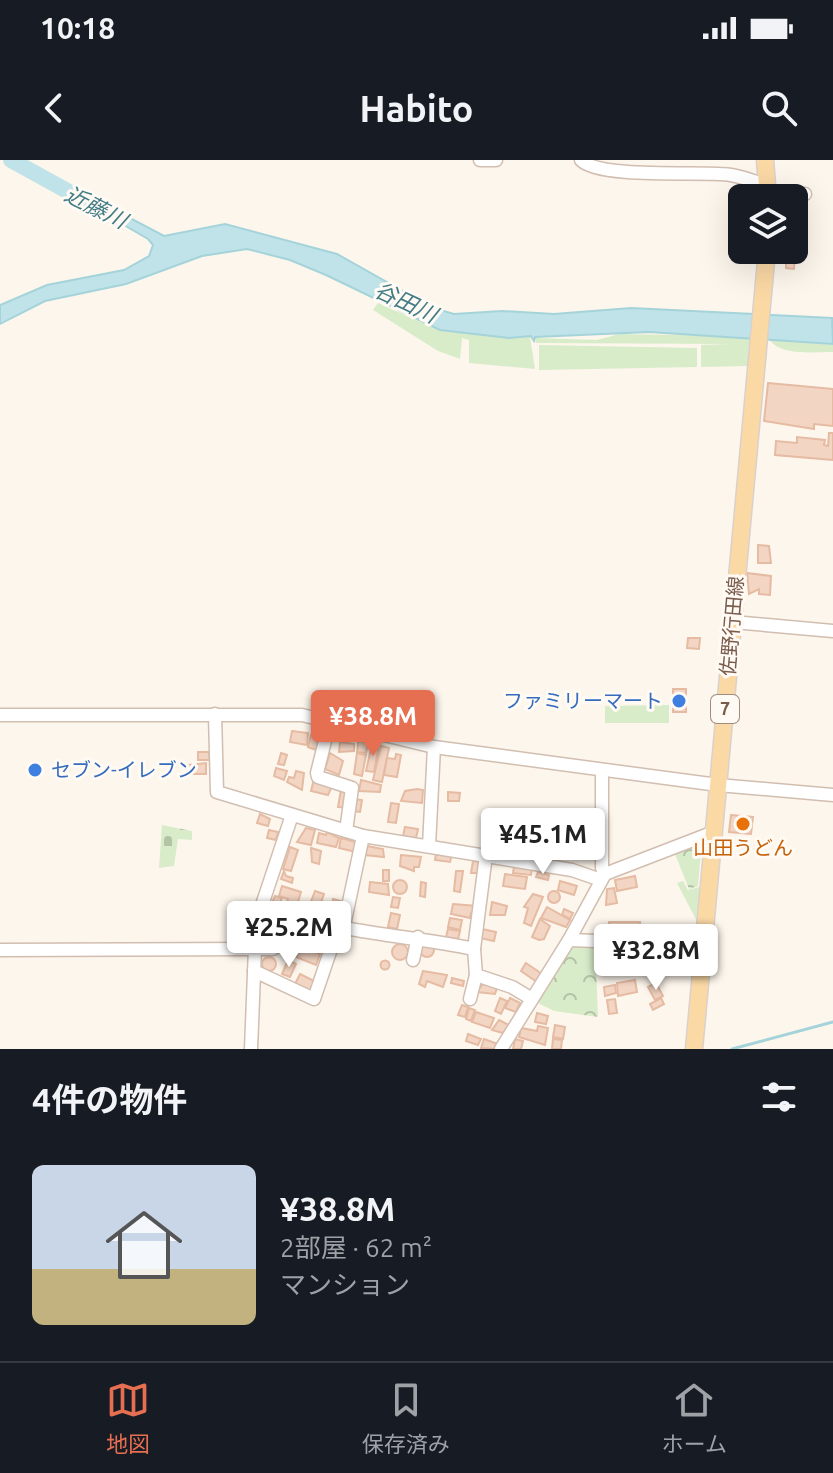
<!DOCTYPE html>
<html lang="ja">
<meta charset="utf-8">
<style>
:root{--surface:#171b24;--page:#20242c;--text:#f1f3f6;--muted:#9ea1a6;--line:#363941;--accent:#e76f51}
body{margin:0;font-family:Ubuntu,"Noto Sans JP",sans-serif;background:var(--page);color:var(--text);height:100vh;display:flex;flex-direction:column;font-size:30px;white-space:nowrap}
*{box-sizing:border-box;margin:0}
p{font-size:26px;color:var(--muted)}
.icon{flex:none;width:44px;height:44px;fill:none;stroke:currentColor;stroke-width:2;stroke-linecap:round;stroke-linejoin:round}
.map{position:relative;height:889px;overflow:hidden}
.panel{display:flex;flex-direction:column;background:var(--surface);flex:1}
.panel>*{flex:none}
.buttons{position:absolute;left:728px;top:24px;display:grid;gap:16px}
.buttons a{display:grid;place-items:center;width:80px;height:80px;border-radius:12px;background:var(--surface);box-shadow:0 8px 32px #0002;font-size:40px}
.price{position:absolute;translate:-50% -68px;padding:0 18px;border-radius:8px;background:#fff;color:#222;font-size:26px;line-height:52px;filter:drop-shadow(0 2px 4px #0008)}
.price::after{content:'';position:absolute;left:50%;top:48px;width:24px;height:18px;margin-left:-12px;background:inherit;clip-path:polygon(0 0,100% 0,50% 100%)}
.price.current{background:var(--accent);color:#fff}
ul{padding:0;list-style:none}
li{display:flex;align-items:center;gap:24px;height:200px;padding:0 32px}
li span{display:grid;place-items:center;flex:none;width:224px;height:160px;border-radius:12px;color:#555}
li>.icon{margin-inline-start:auto}
span .icon{width:96px;height:96px;fill:#fffc;stroke-width:1}
li b{font-size:34px}
h2{display:flex;justify-content:space-between;align-items:center;height:96px;padding:0 32px;font-size:34px}
.status{display:flex;justify-content:space-between;align-items:center;height:56px;padding:0 40px;background:var(--surface);direction:ltr}
.status svg{height:22px;fill:currentColor}
header{display:flex;justify-content:space-between;align-items:center;height:104px;padding:0 32px;background:var(--surface);font-size:36px;font-weight:700}
.dock{display:flex;justify-content:space-around;align-items:center;height:112px;border-top:2px solid var(--line);background:var(--surface);font-size:22px;color:var(--muted)}
.dock a{display:grid;justify-items:center;gap:4px}
.dock .current{color:var(--accent)}
.map>svg:first-child{display:block}
.grass{fill:#d8ecc9}
.forest{fill:url(#forest-crowns)}
.cemetery{fill:url(#cemetery-stones)}
.water{fill:#bfe3e8;stroke:#a5d3da;stroke-width:2}
.lines{fill:none;stroke-linecap:round;stroke-linejoin:round}
.stream{stroke:#a5d3da;stroke-width:3}
.river{stroke:#bfe3e8;stroke-width:16}
.building{fill:#f3d5c3;stroke:#e6bba3;stroke-width:2}
.minor-casing{stroke:#d1beb0;stroke-width:15}
.major-casing{stroke:#dad1cd;stroke-width:19}
.minor{stroke:#fff;stroke-width:12}
.major{stroke:#fbd9a5;stroke-width:16}
.shop-dot{fill:#3f7fe0;stroke:#fffaf3;stroke-width:3}
.food-dot{fill:#e8710a;stroke:#fffaf3;stroke-width:3}
.labels{text-anchor:middle;stroke-width:6;stroke-linejoin:round;paint-order:stroke}
.shield{fill:#fffaf3;stroke:#a28b7f;stroke-width:2}
.shield-label{font-size:18px;font-weight:bold;fill:#7a5c4d}
.street-label{font-size:20px;fill:#7a5c4d;stroke:#fffaf3}
.shop-label{font-size:20px;fill:#366cbe;stroke:#fffaf3;text-anchor:end}
.food-label{font-size:20px;fill:#c56008;stroke:#fffaf3}
.water-label{font-size:22px;font-style:italic;fill:#437c86;stroke:#fffaf3}
</style>
<div class="status"><b>10:18</b><svg viewBox="0 0 49 12"><path d="M0 12V9h3v3zM5 12V6h3v6zM10 12V3h3v9zM15 12V0h3v12zM26 1h20v11H26zM47 4h2v5h-2z"/></svg></div>
<header><svg class="icon" aria-label="back" viewBox="0 0 24 24"><path d="M15 5l-7 7 7 7"/></svg>Habito<svg class="icon" aria-label="search" viewBox="0 0 24 24"><circle cx="10" cy="10" r="6"/><path d="M15 15l6 6"/></svg></header>
<div class="map">
<svg width="833" height="889" viewBox="0 0 833 889">
<defs>
<pattern id="forest-crowns" width="20" height="18" patternUnits="userSpaceOnUse" patternTransform="scale(2)"><rect width="20" height="18" fill="#d8ecc9"/><path d="M2 6a3 3 0 1 1 6 0M12 15a3 3 0 1 1 6 0" fill="none" stroke="#b4c2a5"/></pattern>
<pattern id="cemetery-stones" width="16" height="16" patternUnits="userSpaceOnUse" patternTransform="scale(2)"><rect width="16" height="16" fill="#d8ecc9"/><path d="M2 7V4a2 2 0 0 1 4 0v3zM10 15v-3a2 2 0 0 1 4 0v3z" fill="#b4c2a5"/></pattern>
</defs>
<rect width="100%" height="100%" fill="#fdf6ec"/>
<g class="grass">
<path d="M378 143 441 171 530 177 535 209 469 203V180L462 178 460 199 438 191 373 150Z"/>
<path d="M619 174 734 176 751 180 753 184H749L748 206 701 207V185L731 184 536 183 535 178 597 180Z"/>
<path d="M770 180 833 185V192C815 192 780 196 770 180Z"/>
<path d="M539 185 697 188V207L539 210Z"/>
<path d="M669 545V563H605V546Z"/>
<path d="M683 721 688 730 699 727V765L677 723Z"/>
</g>
<g class="forest">
<path d="M702 678 698 726 689 729 673 689Z"/>
<path d="M571 783H595L598 857 554 851 534 841Z"/>
</g>
<path class="cemetery" d="M162 665 192 671V680L178 679 174 706 159 708Z"/>
<path class="water" d="M91 46 128 57 164 76 225 64 337 94 433 148 454 154 502 151 554 154 631 148 832 158 833 184 649 172 535 177 534 181 531 176 509 178 440 170 326 115 290 100 247 89 202 96 126 124 45 141 0 164V145L47 125 124 110 149 96 153 85 148 79Z"/>
<g class="lines">
<path class="stream" d="M732 889 833 862"/>
<path class="river" d="M11 0 111 55"/>
</g>
<g class="building">
<path d="M786 95H795L794 109 786 108Z"/>
<path d="M768 223 833 229V266L814 264V269L764 261Z"/>
<path d="M829 273H833V300L775 295 776 281 797 283V277L825 280 824 285 828 286Z"/>
<path d="M758 385 769 386 771 403H758Z"/>
<path d="M747 413 771 416 770 435 759 434V429L749 434Z"/>
<path d="M688 478H700L699 489 687 488Z"/>
<rect x="673" y="529" width="13" height="23"/>
<path d="M292 571 308 573 307 585 290 582Z"/>
<path d="M311 575 322 577 319 591 308 587Z"/>
<path d="M359 576 369 578 366 593 357 592Z"/>
<path d="M340 582 354 584V591L339 592Z"/>
<path d="M372 584 379 585 374 612 366 611Z"/>
<path d="M381 586 389 588 382 622 373 620Z"/>
<path d="M198 592H209L210 600H198Z"/>
<path d="M281 593 287 595 284 605 278 604Z"/>
<path d="M330 593 343 601 339 615 325 609Z"/>
<path d="M357 593 366 595 362 616 354 614Z"/>
<path d="M396 594 401 595 397 617 384 615 387 598 395 599Z"/>
<path d="M206 603V614H189V605Z"/>
<path d="M276 608 287 611 284 620 274 616Z"/>
<path d="M296 611 304 613 302 630 287 622 289 617 294 618Z"/>
<path d="M314 619 333 624 328 635 311 631Z"/>
<path d="M361 620 381 625 380 632 359 631Z"/>
<path d="M417 629 423 630 422 643 401 641 405 631Z"/>
<path d="M341 630 348 631 346 648 338 647Z"/>
<path d="M448 632 460 633 459 641H448Z"/>
<path d="M354 639 362 640 360 652 352 651Z"/>
<path d="M391 643 399 644 396 663 388 662Z"/>
<path d="M260 654 270 659 268 666 257 663Z"/>
<path d="M731 655 753 657 751 674 729 672Z"/>
<path d="M405 667 418 669 416 678 403 676Z"/>
<path d="M306 668 315 670 311 685 297 682Z"/>
<path d="M269 670 278 672 276 680 267 678Z"/>
<path d="M327 672 339 678 336 687 317 683 319 673 326 675Z"/>
<path d="M341 678 359 683 356 692 339 688Z"/>
<path d="M367 686 383 689 384 697 365 695Z"/>
<path d="M290 687 298 690 291 711 283 709Z"/>
<path d="M311 688 321 691 319 704 312 702Z"/>
<path d="M436 694 452 695 450 702 435 700Z"/>
<path d="M401 695 421 697 419 707H414V711L400 706Z"/>
<path d="M473 701 480 702 479 713H471Z"/>
<path d="M514 706 532 708 531 715 513 713Z"/>
<rect x="383" y="710" width="6" height="11"/>
<path d="M284 711 286 716 293 718 292 723 281 719Z"/>
<path d="M456 711H463L460 732 454 731Z"/>
<path d="M538 712 549 715 548 720 536 717Z"/>
<path d="M505 714 527 717 525 729 503 726Z"/>
<path d="M635 716 637 727 617 731 615 720Z"/>
<circle cx="400" cy="727" r="7"/>
<path d="M560 721 577 726 574 735 558 730Z"/>
<path d="M370 722 388 724 389 735 369 732Z"/>
<path d="M421 722 426 723 425 737 420 736Z"/>
<path d="M282 726 301 732 298 742H287L288 739 279 736Z"/>
<path d="M614 728 617 743 606 745 607 729Z"/>
<circle cx="554" cy="737" r="6"/>
<path d="M315 731 324 734 317 754 311 752 310 744Z"/>
<path d="M533 734 543 737 531 766 524 763 528 748 524 747Z"/>
<path d="M275 736 282 738 278 748 271 745Z"/>
<path d="M393 737 400 738 398 748 391 747Z"/>
<path d="M333 739 344 742 343 750 332 747Z"/>
<path d="M492 742 507 746 505 755H490Z"/>
<path d="M453 744 477 746 475 754 471 753 470 758 451 754Z"/>
<path d="M270 747 281 750 278 761 267 757Z"/>
<path d="M547 747 570 760 566 767 541 758Z"/>
<path d="M331 749 338 751 336 763 329 761Z"/>
<path d="M564 749 573 753 570 759 562 755Z"/>
<path d="M391 753 400 755 397 769 388 767Z"/>
<path d="M450 758 462 760 460 770 448 767Z"/>
<path d="M540 759 550 766 544 779 539 780 532 777Z"/>
<path d="M609 762H640L639 774H609Z"/>
<path d="M309 767 332 773 329 782 320 780 319 784 310 780 311 775 306 773Z"/>
<path d="M448 769 460 771 458 779 446 777Z"/>
<path d="M482 769 496 772 494 781 480 778Z"/>
<path d="M264 771 278 775 272 783 261 780Z"/>
<circle cx="427" cy="790" r="7"/>
<circle cx="400" cy="792" r="8"/>
<path d="M301 786 320 794 316 805 296 797Z"/>
<circle cx="269" cy="804" r="7"/>
<path d="M288 800 296 804 290 817 282 814Z"/>
<circle cx="385" cy="805" r="4.5"/>
<path d="M526 803 542 814 537 822 521 811Z"/>
<path d="M423 811 447 815 443 827 427 821 425 827 419 824Z"/>
<path d="M300 814 318 823 313 834 295 824Z"/>
<path d="M452 818 464 821 463 826 451 823Z"/>
<path d="M635 820 637 832 618 836 617 823Z"/>
<path d="M656 823 663 836 655 840 648 827Z"/>
<path d="M483 824 497 828 495 834 476 832Z"/>
<path d="M615 825 616 833 605 836 604 827Z"/>
<path d="M500 838 507 841 501 854 495 851Z"/>
<path d="M510 838 520 843 516 852 505 848Z"/>
<path d="M661 838 664 844 653 850 650 844Z"/>
<path d="M615 839 617 853 609 854 607 840Z"/>
<path d="M462 845 468 847 465 857 458 855Z"/>
<path d="M469 848 475 850 471 861 466 859Z"/>
<path d="M476 852 494 858 490 868 472 862Z"/>
<path d="M537 853 548 856 546 864 535 862Z"/>
<path d="M499 860 509 865 503 873 492 870Z"/>
<path d="M555 865 565 867 563 879 553 877Z"/>
<path d="M538 866 548 868 545 885 519 877 521 868 537 871Z"/>
<path d="M468 874 481 879 478 885 466 881Z"/>
<path d="M484 879 498 884 496 889 481 888Z"/>
<path d="M515 879 523 881 521 889H513Z"/>
<path d="M553 879 562 880 561 889H552Z"/>
</g>
<g class="lines">
<g class="minor-casing">
<g id="minor">
<path d="M480 0H496"/>
<path d="M581 0C598 18 692 12 720 14 736 14 753 21 768 26"/>
<path d="M768 31 805 34"/>
<path d="M733 462 833 471"/>
<path d="M215 554 217 632 363 676 572 710 601 720"/>
<path d="M0 555H302L434 587 718 625 833 635"/>
<path d="M330 561 317 613 318 617 352 628 346 671"/>
<path d="M602 610V708L605 714"/>
<path d="M429 686 434 587"/>
<path d="M343 770 363 676"/>
<path d="M569 780 704 785"/>
<path d="M474 789 486 695"/>
<path d="M0 790 273 789 302 758C358 774 417 777 474 789L476 815 512 827 532 839"/>
<path d="M413 800 418 777"/>
<path d="M254 811 314 839 338 768"/>
<path d="M470 839 476 815"/>
<path d="M251 889 256 763 292 655"/>
<path d="M501 889 569 780 605 714 714 672"/>
</g>
</g>
<g class="major-casing">
<g id="major">
<path d="M765 0 768 38"/>
<path d="M694 889 767 90"/>
</g>
</g>
<use href="#minor" class="minor"/>
<use href="#major" class="major"/>
</g>
<g class="shop-dot">
<circle cx="679" cy="541" r="8"/>
<circle cx="35" cy="610" r="8"/>
</g>
<circle class="food-dot" cx="743" cy="664" r="8"/>
<g class="labels">
<rect class="shield" x="711" y="535" width="28" height="28" rx="6"/>
<g class="shield-label">
<text x="725" y="555">7</text>
</g>
<g class="street-label">
<text transform="translate(732 466) rotate(-85)" y="7">佐野行田線</text>
</g>
<g class="shop-label">
<text x="663" y="548">ファミリーマート</text>
<text x="51" y="617" text-anchor="start">セブン-イレブン</text>
</g>
<g class="food-label">
<text x="743" y="695">山田うどん</text>
</g>
<g class="water-label">
<text transform="translate(96 47) rotate(27)" y="8">近藤川</text>
<text transform="translate(406 142) rotate(25)" y="8">谷田川</text>
</g>
</g>
</svg>
<div class="buttons">
<a><svg class="icon" aria-label="layers" viewBox="0 0 24 24"><path d="M12 4l9 5-9 5-9-5zM3 14l9 5 9-5"/></svg></a>
</div>
<b class="price current" style="left:373px;top:598px">¥38.8M</b>
<b class="price" style="left:543px;top:716px">¥45.1M</b>
<b class="price" style="left:289px;top:809px">¥25.2M</b>
<b class="price" style="left:656px;top:832px">¥32.8M</b>
</div>
<section class="panel">
<h2>4件の物件<svg class="icon" aria-label="filters" viewBox="0 0 24 24"><path d="M4 7h16M4 17h16"/><circle cx="9" cy="7" r="2"/><circle cx="15" cy="17" r="2"/></svg></h2>
<ul>
<li><span style="background:linear-gradient(#c9d6e8 65%,#c2b280 0)"><svg class="icon" aria-label="home" viewBox="0 0 24 24"><path d="M3 11l9-7 9 7M6 9v11h12V9"/></svg></span><div><b>¥38.8M</b><p>2部屋 · 62 m²</p><p>マンション</p></div></li>
</ul>
</section>
<nav class="dock">
<a class="current"><svg class="icon" aria-label="map" viewBox="0 0 24 24"><path d="M3 6l6-2 6 2 6-2v14l-6 2-6-2-6 2zM9 4v14M15 6v14"/></svg>地図</a>
<a><svg class="icon" aria-label="saved" viewBox="0 0 24 24"><path d="M7 4h10v16l-5-4-5 4z"/></svg>保存済み</a>
<a><svg class="icon" aria-label="home" viewBox="0 0 24 24"><path d="M3 11l9-7 9 7M6 9v11h12V9"/></svg>ホーム</a>
</nav>
